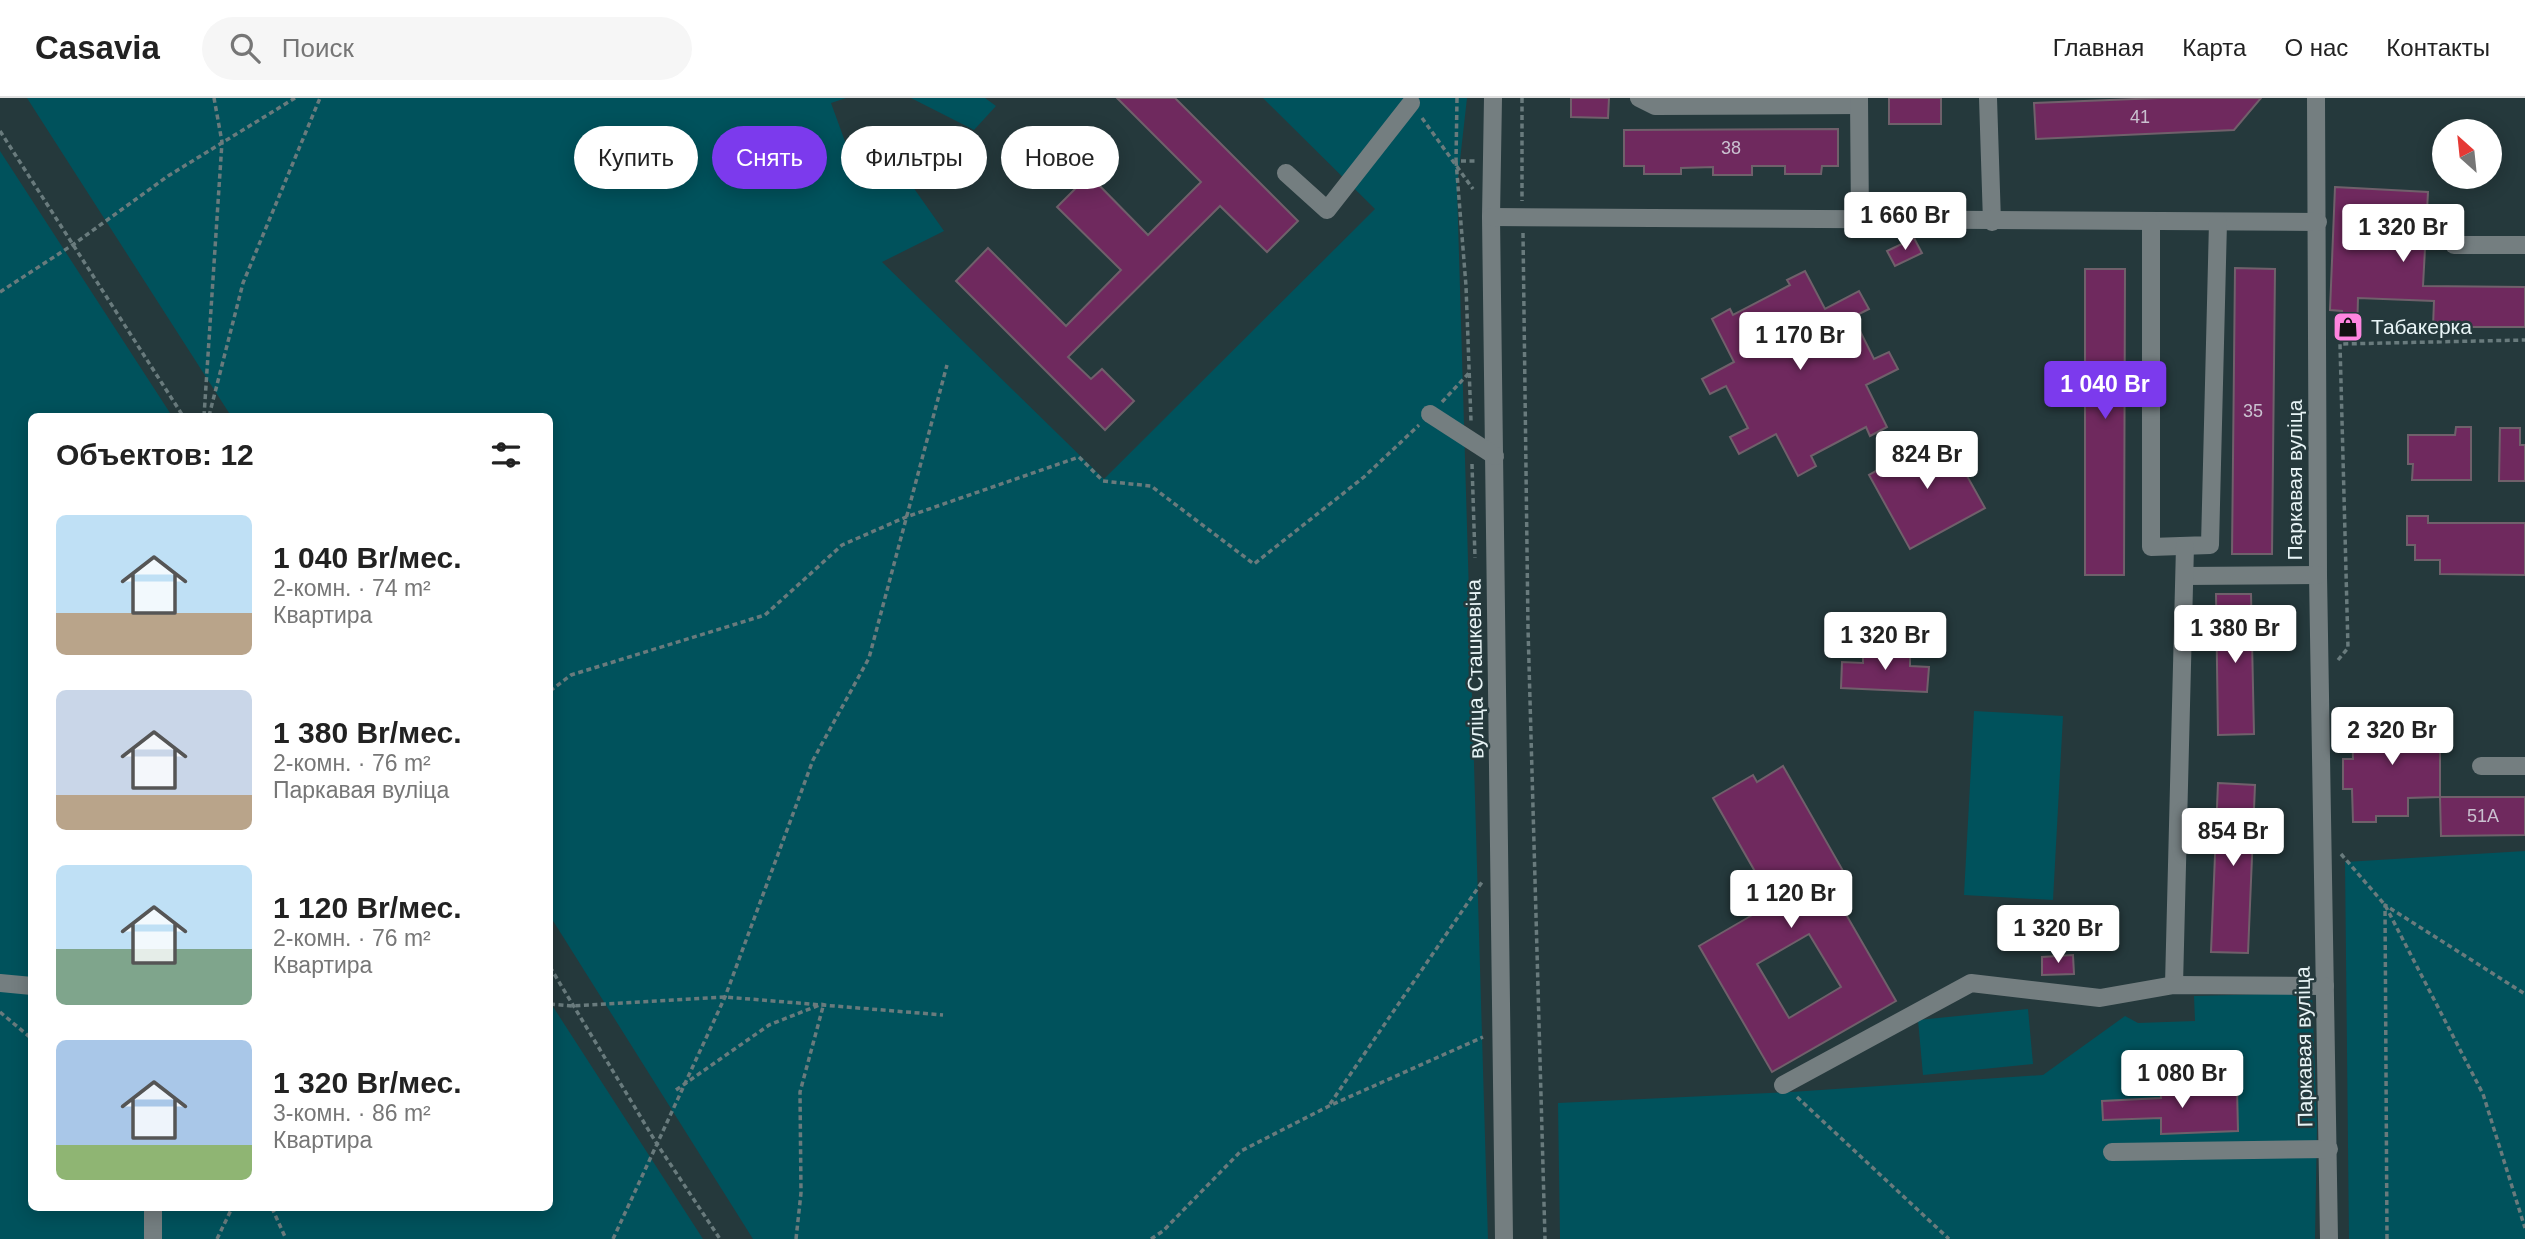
<!DOCTYPE html>
<html lang="ru">
<meta charset="utf-8">
<style>
:root{--surface:#fff;--page:#f6f6f6;--text:#222;--muted:#767676;--line:#e0e0e0;--accent:#7c3aed}
body{margin:0;font-family:Arial,sans-serif;background:var(--page);color:var(--text);height:100vh;display:flex;flex-direction:column;font-size:26px;white-space:nowrap}
*{box-sizing:border-box;margin:0}
p{font-size:23px;color:var(--muted)}
.icon{flex:none;width:38px;height:38px;fill:none;stroke:currentColor;stroke-width:2;stroke-linecap:round;stroke-linejoin:round}
.map{position:relative;flex:1;overflow:hidden}
.panel{position:absolute;left:28px;top:315px;width:525px;height:798px;display:flex;flex-direction:column;background:var(--surface);border-radius:10px;box-shadow:0 4px 18px #0003}
.panel>*{flex:none}
.banner{position:absolute;left:574px;top:28px;width:665px;height:63px;display:flex;gap:14px}
.needle{width:46px;rotate:333deg}
.tools{position:absolute;left:2432px;top:21px;display:grid;gap:14px}
.tools a{display:grid;place-items:center;width:70px;height:70px;border-radius:50%;background:var(--surface);box-shadow:0 4px 18px #0003;font-size:35px}
.price{position:absolute;translate:-50% -60px;padding:0 16px;border-radius:7px;background:#fff;color:#222;font-size:23px;line-height:46px;filter:drop-shadow(0 2px 4px #0008)}
.price::after{content:'';position:absolute;left:50%;top:42px;width:21px;height:16px;margin-left:-10px;background:inherit;clip-path:polygon(0 0,100% 0,50% 100%)}
.price.current{background:var(--accent);color:#fff}
ul{padding:0;list-style:none}
li{display:flex;align-items:center;gap:21px;height:175px;padding:0 28px}
li span{display:grid;place-items:center;flex:none;width:196px;height:140px;border-radius:10px;color:#555}
li>.icon{margin-inline-start:auto}
span .icon{width:84px;height:84px;fill:#fffc;stroke-width:1}
li b{font-size:30px}
h2{display:flex;justify-content:space-between;align-items:center;height:84px;padding:0 28px;font-size:30px}
.pill{padding:0 24px;border-radius:32px;background:var(--surface);box-shadow:0 4px 18px #0003;font-size:24px;line-height:63px}
.pill.current{background:var(--accent);color:#fff}
header{display:flex;align-items:center;gap:42px;box-sizing:border-box;height:98px;padding:0 35px;background:var(--surface);border-bottom:2px solid var(--line)}
header strong{font-size:33px}
nav{display:flex;gap:38px;margin-inline-start:auto;font-size:24px}
.search{width:490px;height:63px;background:var(--page);display:flex;align-items:center;gap:18px;box-sizing:border-box;padding:0 24px;border-radius:38px;color:var(--muted);font-size:26px}
.map>svg:first-child{display:block}
.green{fill:#00525c}
.building{fill:#6f295e;stroke:#70606b;stroke-width:2;fill-rule:evenodd}
.lines{fill:none;stroke-linecap:round;stroke-linejoin:round}
.path{stroke:#697b7d;stroke-width:3.5;stroke-dasharray:5 3.5;stroke-linecap:butt}
.minor{stroke:#747e80;stroke-width:18}
.labels{text-anchor:middle;stroke-width:5;stroke-linejoin:round;paint-order:stroke}
.number-label{font-size:18px;fill:#cac1d0}
.poi-label{font-size:21px;fill:#e8f4f6;stroke:#25393c;text-anchor:start}
.street-label{font-size:21px;fill:#e8f4f6;stroke:#25393c}
</style>
<header>
<strong>Casavia</strong>
<div class="search"><svg class="icon" aria-label="search" viewBox="0 0 24 24"><circle cx="10" cy="10" r="6"/><path d="M15 15l6 6"/></svg>Поиск</div>
<nav><a>Главная</a><a>Карта</a><a>О нас</a><a>Контакты</a></nav>
</header>
<div class="map">
<svg width="2525" height="1141" viewBox="0 0 2525 1141">
<rect width="100%" height="100%" fill="#25393c"/>
<g class="green">
<path d="M27 0H846L831 5 862 90 913 89 944 133 882 164 1104 381 1375 111 1263 0H1467L1457 89 1488 1141H753L550 818V318H231Z"/>
<path d="M911 0H985L996 8 974 32Z"/>
<path d="M0 53 172 318H32V1110H550V904L703 1141H0Z"/>
<path d="M1974 613 2063 618 2053 802 1964 797Z"/>
<path d="M2525 753V1141H2349L2345 764Z"/>
<path d="M2312 895 2317 1028 2315 1141H1560L1558 1005 1791 994 2043 977 2125 918 2138 925 2195 923 2194 898Z"/>
<path d="M2028 911 2033 966 1923 977 1918 922Z"/>
</g>
<g class="building">
<path d="M1117 0H1175L1298 123 1267 154 1220 108 1068 259 1091 281 1102 271 1134 303 1105 332 956 183 988 150 1066 228 1121 172 1057 109 1089 77 1148 137 1201 84Z"/>
<path d="M1571 0H1609L1608 20 1571 19Z"/>
<rect x="1889" y="0" width="52" height="26"/>
<path d="M2160 0H2261L2234 32 2036 41 2034 5Z"/>
<path d="M1838 31V68H1822L1821 76H1785V68H1752V77H1713V69L1681 70V76H1644V68H1624V32Z"/>
<path d="M2335 89 2428 94 2423 188 2525 189V229H2433L2434 203 2358 200 2357 237H2341L2342 213 2330 212Z"/>
<path d="M1914 140 1922 155 1895 168 1887 153Z"/>
<path d="M2235 170 2275 171 2272 456H2232Z"/>
<path d="M2085 171H2125L2124 477H2085Z"/>
<path d="M1805 173 1825 211 1859 193 1869 211 1853 219 1874 261 1889 254 1898 271 1866 287 1887 329 1870 338 1866 329 1811 358 1816 368 1798 378 1776 336 1739 356 1730 339 1748 330 1726 288 1710 296 1702 281 1734 264 1712 221 1730 211 1733 217 1790 187 1787 182Z"/>
<path d="M2456 329H2471V382H2412L2413 366H2408V337H2455Z"/>
<path d="M2500 330H2520V347H2525V383H2499Z"/>
<path d="M1943 335 1985 410 1910 451 1869 377Z"/>
<path d="M2407 418H2428V425H2525V477L2440 476V462H2415V447H2407Z"/>
<path d="M2216 496H2251L2254 636 2218 637Z"/>
<path d="M1863 549 1910 551V568L1929 569 1927 594 1841 590 1842 564 1863 565Z"/>
<path d="M2352 624H2440V699L2408 700V718H2376V724H2353L2352 691H2343V661H2353Z"/>
<path d="M1783 668 1846 778 1829 787 1896 903 1772 974 1699 848 1773 805 1713 700 1753 677 1757 684ZM1809 836 1841 889 1789 920 1757 866Z"/>
<path d="M2218 685 2255 687 2248 855 2211 854Z"/>
<path d="M2440 699H2525V737L2441 738Z"/>
<path d="M2073 857 2074 876 2042 877V859Z"/>
<path d="M2237 989 2238 1033 2161 1036V1020L2103 1022 2102 1003 2161 1000 2160 990Z"/>
</g>
<g class="lines">
<g class="path">
<path d="M1457 0 1456 63H1475"/>
<path d="M1522 0V103"/>
<path d="M1422 20 1473 91"/>
<path d="M0 33 183 318"/>
<path d="M1456 63 1466 188 1471 323"/>
<path d="M1523 135 1528 530 1545 1141"/>
<path d="M0 194 74 146 168 78 295 0"/>
<path d="M1442 304 1469 275"/>
<path d="M204 318 222 44 214 0"/>
<path d="M209 318 243 185 320 0"/>
<path d="M1472 366 1475 460"/>
<path d="M2338 562 2348 550 2340 246 2525 242"/>
<path d="M550 593 571 577 765 517 842 447 906 419 1079 359 1103 383 1151 388 1254 466 1364 379 1419 327"/>
<path d="M2341 756 2385 807 2483 996 2525 1130"/>
<path d="M550 869 657 1046 720 1141"/>
<path d="M550 906 573 908 725 899 943 917"/>
<path d="M0 914 32 941"/>
<path d="M676 992 769 927 822 906"/>
<path d="M1797 999 1949 1141"/>
<path d="M1330 1006 1482 784"/>
<path d="M272 1110 286 1141"/>
<path d="M217 1141 232 1110"/>
<path d="M613 1141 725 899 813 662 869 560 947 267"/>
<path d="M796 1141 801 1095 800 994 824 905"/>
<path d="M1151 1141 1163 1133 1241 1053 1329 1008 1483 939"/>
<path d="M2387 1141 2385 807 2525 896"/>
</g>
<g class="minor">
<path d="M1493 0 1491 119 1504 1141"/>
<path d="M1639 0 1655 8 1859 7"/>
<path d="M1859 0 1860 124"/>
<path d="M1988 0 1992 124"/>
<path d="M2316 0 2318 477 2329 1141"/>
<path d="M1286 75 1327 112 1411 5"/>
<path d="M1491 119 2318 124"/>
<path d="M2151 124V449L2210 447 2218 124"/>
<path d="M2454 147H2525"/>
<path d="M1430 316 1495 358"/>
<path d="M2185 478 2318 477"/>
<path d="M2481 668H2525"/>
<path d="M0 885 32 888"/>
<path d="M2174 887 2185 448"/>
<path d="M1783 987 1971 885 2100 900 2174 887 2325 888"/>
<path d="M2112 1054 2329 1051"/>
<path d="M153 1141V1110"/>
</g>
</g>
<defs>
<g id="shop-square" transform="scale(1.575)"><rect x="-9" y="-9" width="18" height="18" rx="4" fill="#fe85df" stroke="#25393c"/><path d="M-5-2.5h2.3a2.7 3.5 0 0 1 5.4 0H5L5.5 6h-11ZM-1.5-2.5h3a1.5 2.3 0 0 0-3 0Z" fill="#111"/></g>
</defs>
<g fill-rule="evenodd">
<use href="#shop-square" x="2348" y="229"/>
</g>
<g class="labels">
<g class="number-label">
<text x="2140" y="25">41</text>
<text x="1731" y="56">38</text>
<text x="2253" y="319">35</text>
<text x="2483" y="724">51А</text>
</g>
<g class="poi-label">
<text x="2371" y="236">Табакерка</text>
</g>
<g class="street-label">
<text transform="translate(2295 382) rotate(-90)" y="7">Паркавая вуліца</text>
<text transform="translate(1475 571) rotate(-91)" y="7">вуліца Сташкевіча</text>
<text transform="translate(2304 949) rotate(-91)" y="7">Паркавая вуліца</text>
</g>
</g>
</svg>
<div class="tools">
<a><svg class="needle" viewBox="-14 -14 28 28"><path d="M0-13l5 13h-10z" fill="#e53935"/><path d="M0 13l5-13h-10z" fill="#767676"/></svg></a>
</div>
<b class="price" style="left:1905px;top:154px">1 660 Br</b>
<b class="price" style="left:2403px;top:166px">1 320 Br</b>
<b class="price" style="left:1800px;top:274px">1 170 Br</b>
<b class="price current" style="left:2105px;top:323px">1 040 Br</b>
<b class="price" style="left:1927px;top:393px">824 Br</b>
<b class="price" style="left:2235px;top:567px">1 380 Br</b>
<b class="price" style="left:1885px;top:574px">1 320 Br</b>
<b class="price" style="left:2392px;top:669px">2 320 Br</b>
<b class="price" style="left:2233px;top:770px">854 Br</b>
<b class="price" style="left:1791px;top:832px">1 120 Br</b>
<b class="price" style="left:2058px;top:867px">1 320 Br</b>
<b class="price" style="left:2182px;top:1012px">1 080 Br</b>
<div class="banner">
<a class="pill">Купить</a>
<a class="pill current">Снять</a>
<a class="pill">Фильтры</a>
<a class="pill">Новое</a>
</div>
<section class="panel">
<h2>Объектов: 12<svg class="icon" aria-label="filters" viewBox="0 0 24 24"><path d="M4 7h16M4 17h16"/><circle cx="9" cy="7" r="2"/><circle cx="15" cy="17" r="2"/></svg></h2>
<ul>
<li><span style="background:linear-gradient(#bfe0f5 70%,#b9a48a 0)"><svg class="icon" aria-label="home" viewBox="0 0 24 24"><path d="M3 11l9-7 9 7M6 9v11h12V9"/></svg></span><div><b>1 040 Br/мес.</b><p>2-комн. · 74 m²</p><p>Квартира</p></div></li>
<li><span style="background:linear-gradient(#c9d6e8 75%,#b9a48a 0)"><svg class="icon" aria-label="home" viewBox="0 0 24 24"><path d="M3 11l9-7 9 7M6 9v11h12V9"/></svg></span><div><b>1 380 Br/мес.</b><p>2-комн. · 76 m²</p><p>Паркавая вуліца</p></div></li>
<li><span style="background:linear-gradient(#bfe0f5 60%,#7fa58c 0)"><svg class="icon" aria-label="home" viewBox="0 0 24 24"><path d="M3 11l9-7 9 7M6 9v11h12V9"/></svg></span><div><b>1 120 Br/мес.</b><p>2-комн. · 76 m²</p><p>Квартира</p></div></li>
<li><span style="background:linear-gradient(#a9c7e8 75%,#8fb573 0)"><svg class="icon" aria-label="home" viewBox="0 0 24 24"><path d="M3 11l9-7 9 7M6 9v11h12V9"/></svg></span><div><b>1 320 Br/мес.</b><p>3-комн. · 86 m²</p><p>Квартира</p></div></li>
</ul>
</section>
</div>
